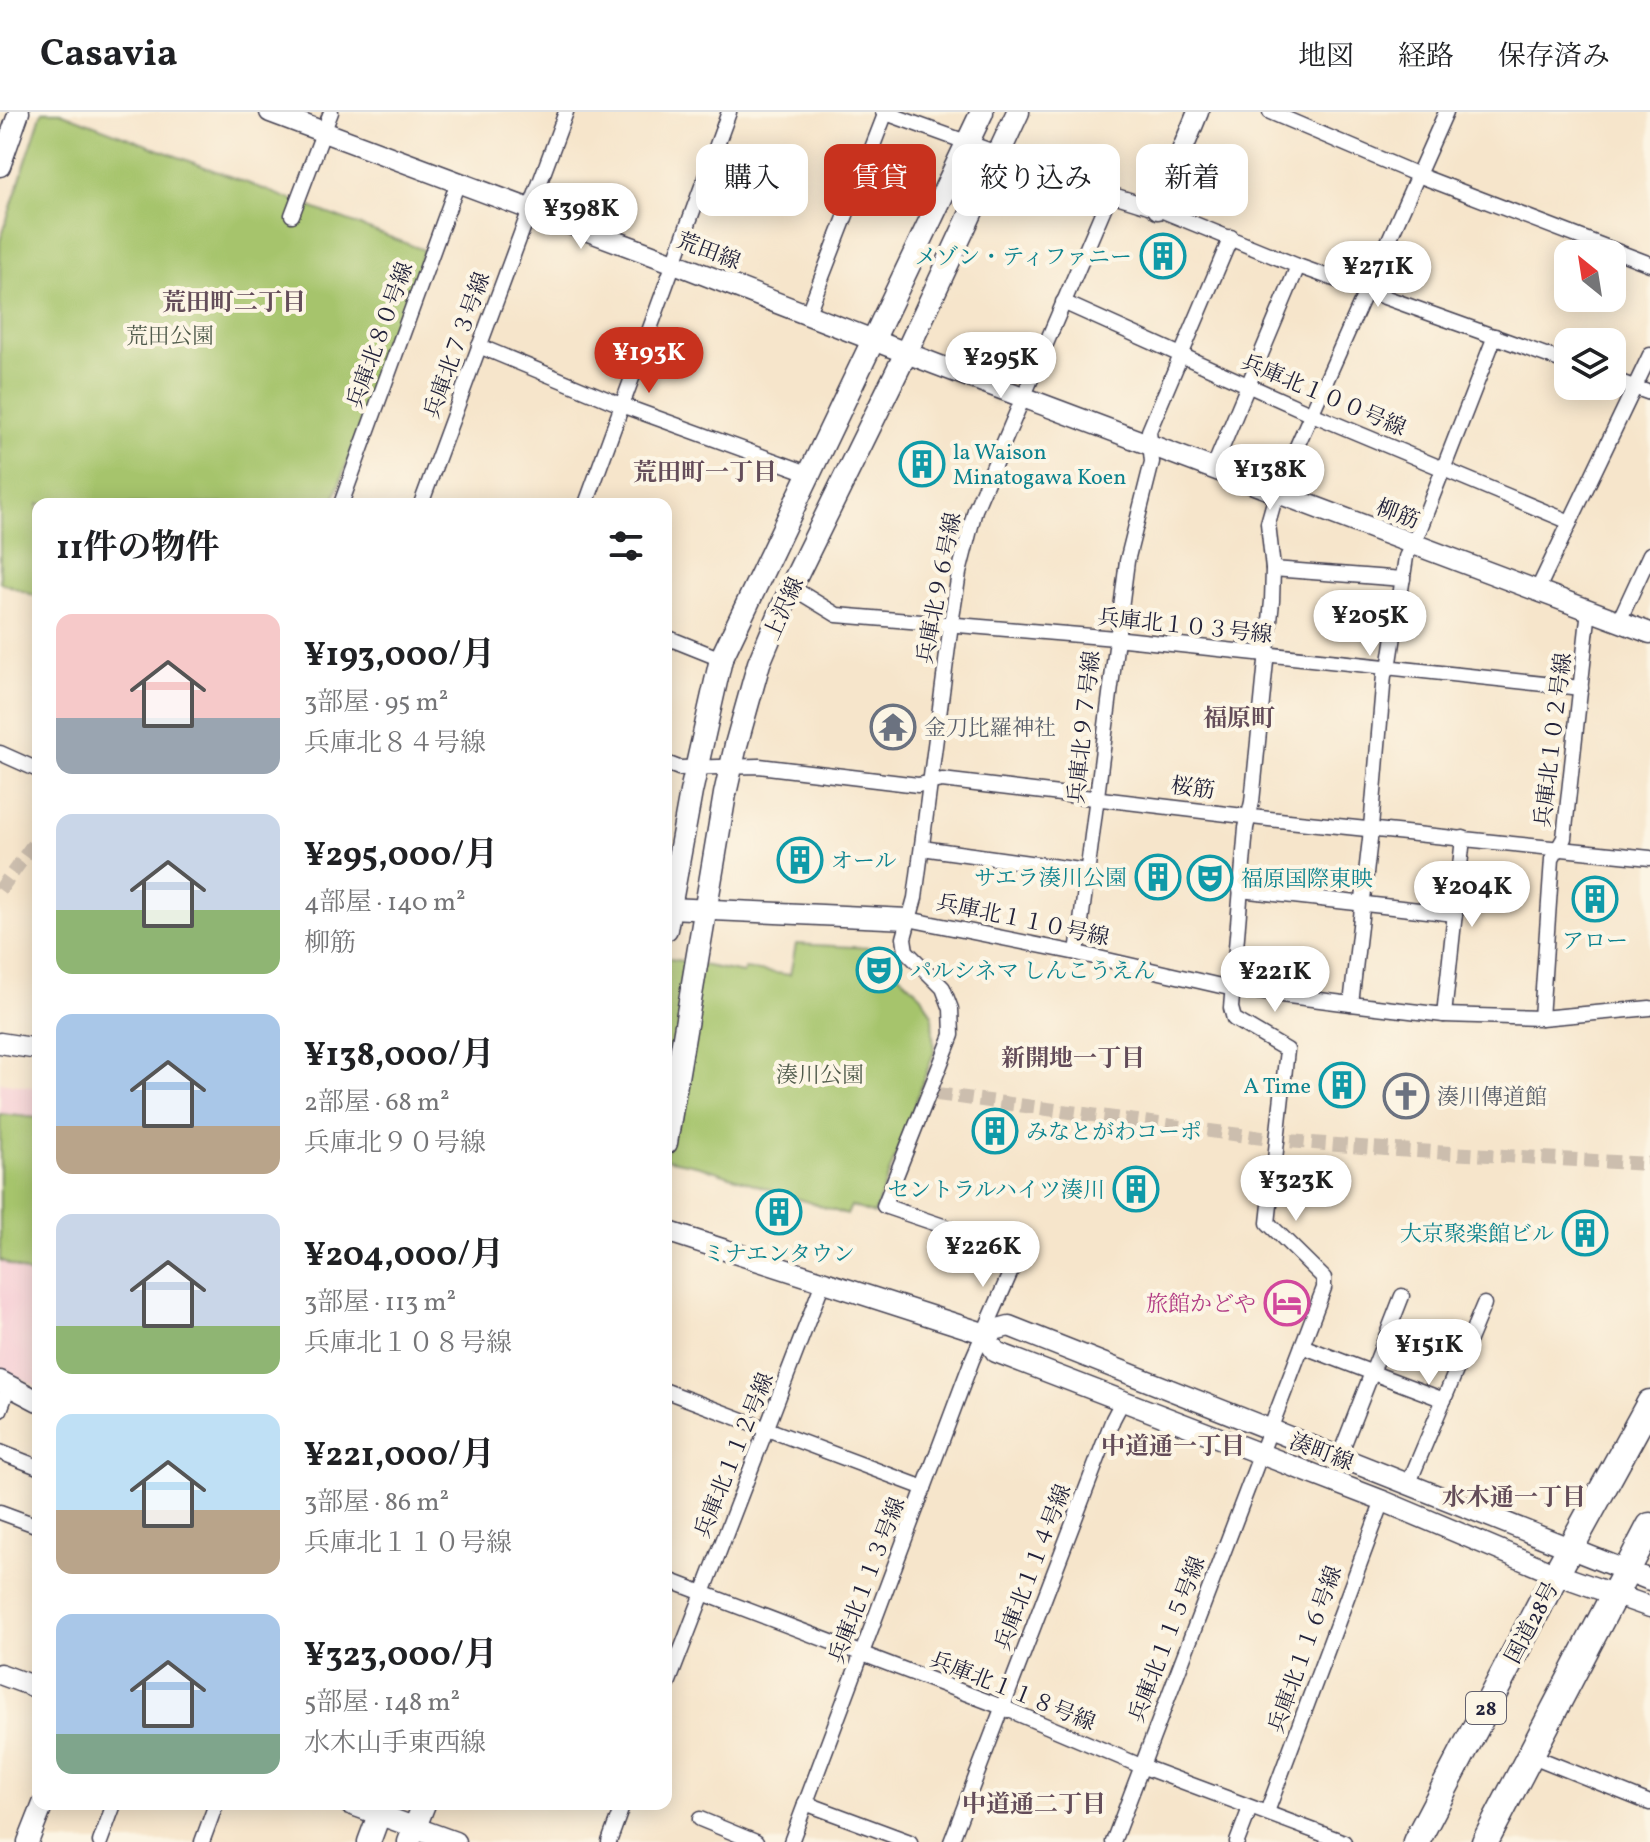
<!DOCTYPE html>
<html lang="ja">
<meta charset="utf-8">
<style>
:root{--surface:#fff;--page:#f2f2f2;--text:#202124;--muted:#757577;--line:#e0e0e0;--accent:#c8321e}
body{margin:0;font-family:Vollkorn,"Noto Serif JP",serif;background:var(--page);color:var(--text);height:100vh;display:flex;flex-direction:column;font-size:30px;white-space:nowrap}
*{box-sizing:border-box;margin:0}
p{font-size:26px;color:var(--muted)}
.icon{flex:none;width:44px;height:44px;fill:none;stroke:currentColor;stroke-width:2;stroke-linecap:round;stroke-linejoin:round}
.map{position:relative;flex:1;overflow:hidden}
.details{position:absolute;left:32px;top:386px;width:640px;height:1312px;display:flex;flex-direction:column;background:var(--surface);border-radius:16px;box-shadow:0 4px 20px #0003}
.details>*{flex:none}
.banner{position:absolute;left:696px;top:32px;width:760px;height:72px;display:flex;gap:16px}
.needle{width:52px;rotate:330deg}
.buttons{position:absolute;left:1554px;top:128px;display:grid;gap:16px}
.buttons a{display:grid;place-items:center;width:72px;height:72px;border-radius:16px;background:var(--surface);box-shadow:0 4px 20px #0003;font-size:40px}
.price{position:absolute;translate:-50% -68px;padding:0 18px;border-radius:28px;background:#fff;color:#222;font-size:26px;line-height:52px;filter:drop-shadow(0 2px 4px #0008)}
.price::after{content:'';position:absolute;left:50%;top:48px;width:24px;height:18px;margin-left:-12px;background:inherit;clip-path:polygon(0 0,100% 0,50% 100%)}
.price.active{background:var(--accent);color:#fff}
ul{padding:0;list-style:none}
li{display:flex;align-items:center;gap:24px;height:200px;padding:0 24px}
li span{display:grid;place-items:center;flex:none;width:224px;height:160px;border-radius:16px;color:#555}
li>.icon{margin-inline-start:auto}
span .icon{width:96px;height:96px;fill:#fffc;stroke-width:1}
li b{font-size:34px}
h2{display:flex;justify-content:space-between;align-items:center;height:96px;padding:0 24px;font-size:34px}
.chip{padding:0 28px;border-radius:16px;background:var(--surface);box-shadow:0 4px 20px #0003;font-size:28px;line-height:72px}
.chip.active{background:var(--accent);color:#fff}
header{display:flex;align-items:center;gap:48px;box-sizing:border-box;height:112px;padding:0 40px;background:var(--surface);border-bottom:2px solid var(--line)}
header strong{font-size:38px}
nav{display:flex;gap:44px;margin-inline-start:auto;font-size:28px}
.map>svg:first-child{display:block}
.built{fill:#f6cfd6}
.green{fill:#a6c46c;stroke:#647354;stroke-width:2}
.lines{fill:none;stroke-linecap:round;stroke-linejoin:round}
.street-tunnel{stroke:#ccbeae;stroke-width:14;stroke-dasharray:14 7;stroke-linecap:butt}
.street-casing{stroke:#423f51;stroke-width:17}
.secondary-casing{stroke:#423f51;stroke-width:23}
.primary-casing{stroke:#423f51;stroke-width:25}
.highway-casing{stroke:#423f51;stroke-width:29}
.street{stroke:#fff;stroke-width:14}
.secondary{stroke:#fff;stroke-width:20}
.primary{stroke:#fff;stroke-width:22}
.highway{stroke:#fff;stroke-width:26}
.labels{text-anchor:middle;stroke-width:8;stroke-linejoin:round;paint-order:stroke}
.shield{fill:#fcf5e5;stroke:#63616e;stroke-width:2}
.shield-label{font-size:20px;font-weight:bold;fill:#22223b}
.street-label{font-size:22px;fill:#22223b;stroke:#fcf5e5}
.culture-label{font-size:22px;fill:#0d838f;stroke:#fcf5e5;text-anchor:end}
.park-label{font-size:22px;fill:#505b4c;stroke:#fcf5e5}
.worship-label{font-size:22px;fill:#5b616d;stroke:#fcf5e5;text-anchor:start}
.hotel-label{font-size:22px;fill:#b23c85;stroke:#fcf5e5;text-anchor:end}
.neighbourhood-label{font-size:24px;font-weight:bold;fill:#634c59;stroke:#fcf5e5}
</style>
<header>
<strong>Casavia</strong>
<nav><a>地図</a><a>経路</a><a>保存済み</a></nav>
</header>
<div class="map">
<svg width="1650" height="1730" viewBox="0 0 1650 1730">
<rect width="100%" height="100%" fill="#fcf5e5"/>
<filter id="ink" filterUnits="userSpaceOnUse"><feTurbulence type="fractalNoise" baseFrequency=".0125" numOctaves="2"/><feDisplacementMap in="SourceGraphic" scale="16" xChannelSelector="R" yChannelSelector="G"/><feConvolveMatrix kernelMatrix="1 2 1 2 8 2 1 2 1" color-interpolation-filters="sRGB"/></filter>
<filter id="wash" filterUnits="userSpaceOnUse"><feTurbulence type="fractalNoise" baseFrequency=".006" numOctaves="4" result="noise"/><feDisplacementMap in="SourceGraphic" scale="32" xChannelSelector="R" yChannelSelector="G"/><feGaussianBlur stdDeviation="1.8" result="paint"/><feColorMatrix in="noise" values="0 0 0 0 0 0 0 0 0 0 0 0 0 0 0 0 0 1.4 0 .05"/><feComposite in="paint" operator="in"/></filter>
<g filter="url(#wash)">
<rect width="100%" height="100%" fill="#f6e5cb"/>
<path class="built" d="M0 970 38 976V1275L0 1255Z"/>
<g class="green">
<path d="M42 0H60L424 138 332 392H38V485L0 470V129Z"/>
<path d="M796 832 872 836 922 884 932 903 934 940 874 1102 851 1094 847 1103 700 1054 666 1047V846L743 861 745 857 790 863Z"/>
<path d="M0 1002 38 1006V1166L0 1148Z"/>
</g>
</g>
<g filter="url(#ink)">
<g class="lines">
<g class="street-tunnel">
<path d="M0 778 38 726"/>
<path d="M937 982 1277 1028 1397 1038 1650 1052"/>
</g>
<g class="street-casing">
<g id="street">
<path d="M883 0 1110 82 1158 97 1298 154 1568 251"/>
<path d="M1270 0 1418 63 1650 152"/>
<path d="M292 103 331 0"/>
<path d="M1063 190 1312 302 1570 410"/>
<path d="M808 201 886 0"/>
<path d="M479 234 621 293 808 361"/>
<path d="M1612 267 1650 281"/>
<path d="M1213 357 1298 154"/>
<path d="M341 392 458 70"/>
<path d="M421 392 566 0"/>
<path d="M586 392 729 0"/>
<path d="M1273 457 1403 467"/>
<path d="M791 475 837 503 1115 526 1581 576"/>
<path d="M1537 479 1650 243"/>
<path d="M1619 509 1650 442"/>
<path d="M666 525 721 547"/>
<path d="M0 641 38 658"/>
<path d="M666 651 679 656 759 654 918 673 942 668 1269 707 1650 746"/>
<path d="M922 736 1087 759"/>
<path d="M1240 778 1455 802"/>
<path d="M908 807 1077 841 1234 877 1351 892 1444 903 1541 906 1650 896"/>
<path d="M1077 841 1127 449 1152 350 1149 319 1231 125"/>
<path d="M1351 892 1370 727 1384 563 1390 550 1406 445 1419 419 1495 224"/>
<path d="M1444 903 1463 726"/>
<path d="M1541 906 1552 747 1564 726 1589 497"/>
<path d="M1302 1234 1444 1288"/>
<path d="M666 1279 924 1376"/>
<path d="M0 1298 9 1274"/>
<path d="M0 1340 38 1355"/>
<path d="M1339 1345 1402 1184"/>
<path d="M1408 1373 1484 1192"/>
<path d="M0 1400 38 1414"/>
<path d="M666 1467 1002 1595 1141 1654 1344 1730"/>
<path d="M666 1577 823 1170"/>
<path d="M1530 1643 1650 1691"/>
<path d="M805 1691 910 1730"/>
<path d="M1267 1700 1383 1389"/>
<path d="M700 1707 756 1730"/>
<path d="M100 1730 114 1692"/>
<path d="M202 1730 216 1692"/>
<path d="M609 1730 623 1692"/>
<path d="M791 1730 972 1248 1015 1150 1014 1138 884 1094 952 923 951 897 943 876 906 839 904 826 915 786 951 512 959 461 975 398 1110 82"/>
<path d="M951 1730 1113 1307 1123 1288"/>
<path d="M1113 1730 1324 1176V1166L1268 1111 1287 938 1234 907 1231 896 1246 716 1252 690 1272 489 1273 457 1268 411 1277 379 1446 0"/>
<path d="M1237 1730 1250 1696"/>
</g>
</g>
<g class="secondary-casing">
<g id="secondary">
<path d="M270 0 674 151 935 252 1650 521"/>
<path d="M0 54 19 0"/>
<path d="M1158 97 1198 0"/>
<path d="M669 796 908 807"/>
<path d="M0 931 38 937"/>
<path d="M666 1119 983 1221 1009 1214 1650 1468"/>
<path d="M983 1221 996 1240 1383 1389 1556 1462 1650 1495"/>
<path d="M0 1269 38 1289"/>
<path d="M0 1562 38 1576"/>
<path d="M350 1692 455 1730"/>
<path d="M28 1730 43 1692"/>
</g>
</g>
<g class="primary-casing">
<g id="primary">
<path d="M666 817 691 680 721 547 982 0"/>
<path d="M666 1031 725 682 736 633 759 551 791 475 906 241 1018 0"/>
<path d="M369 1730 383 1692"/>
<path d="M409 1730 424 1692"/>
</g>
</g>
<g class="highway-casing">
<g id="highway">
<path d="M1416 1730 1556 1462 1650 1291"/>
<path d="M1485 1730 1650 1414"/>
</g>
</g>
<use href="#street" class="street"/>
<use href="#secondary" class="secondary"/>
<use href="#primary" class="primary"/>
<use href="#highway" class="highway"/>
</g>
</g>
<defs>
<g id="building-ring" transform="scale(2.3)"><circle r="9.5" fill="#fcf5e5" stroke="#0f9aa8" stroke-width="1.5"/><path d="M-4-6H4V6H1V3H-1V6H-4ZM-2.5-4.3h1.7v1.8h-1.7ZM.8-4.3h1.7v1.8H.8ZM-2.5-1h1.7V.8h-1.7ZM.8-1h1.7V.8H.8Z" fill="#0f9aa8"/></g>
<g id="temple-ring" transform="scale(2.3)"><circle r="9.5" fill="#fcf5e5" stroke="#6b7280" stroke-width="1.5"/><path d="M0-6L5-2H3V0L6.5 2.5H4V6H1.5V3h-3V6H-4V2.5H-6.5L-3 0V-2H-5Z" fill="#6b7280"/></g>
<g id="theatre-ring" transform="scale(2.3)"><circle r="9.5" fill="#fcf5e5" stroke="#0f9aa8" stroke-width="1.5"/><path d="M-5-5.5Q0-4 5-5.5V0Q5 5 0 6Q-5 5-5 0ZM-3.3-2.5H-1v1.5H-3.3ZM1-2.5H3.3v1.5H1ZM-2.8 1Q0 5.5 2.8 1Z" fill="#0f9aa8"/></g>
<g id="church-ring" transform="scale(2.3)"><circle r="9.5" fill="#fcf5e5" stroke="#6b7280" stroke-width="1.5"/><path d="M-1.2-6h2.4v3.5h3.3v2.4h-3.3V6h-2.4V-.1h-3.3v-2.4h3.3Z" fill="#6b7280"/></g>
<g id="hotel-ring" transform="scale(2.3)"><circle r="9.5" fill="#fcf5e5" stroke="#d1479c" stroke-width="1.5"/><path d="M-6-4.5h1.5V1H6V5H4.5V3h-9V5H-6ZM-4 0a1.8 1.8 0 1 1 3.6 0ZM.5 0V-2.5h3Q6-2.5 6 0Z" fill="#d1479c"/></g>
</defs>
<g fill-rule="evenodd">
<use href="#building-ring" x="1163" y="144"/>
<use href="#building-ring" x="922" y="352"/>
<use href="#temple-ring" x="893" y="615"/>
<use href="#building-ring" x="800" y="748"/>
<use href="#building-ring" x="1158" y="765"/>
<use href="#theatre-ring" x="1210" y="766"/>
<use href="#building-ring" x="1595" y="787"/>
<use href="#theatre-ring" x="879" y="858"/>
<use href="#building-ring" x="1342" y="973"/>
<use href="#church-ring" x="1406" y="984"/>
<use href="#building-ring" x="995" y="1019"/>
<use href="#building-ring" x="1136" y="1077"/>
<use href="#building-ring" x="779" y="1100"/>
<use href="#building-ring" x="1585" y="1121"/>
<use href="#hotel-ring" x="1287" y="1191"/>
</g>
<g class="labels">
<rect class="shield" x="1466" y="1580" width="40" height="32" rx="6"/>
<g class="shield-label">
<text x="1486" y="1603">28</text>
</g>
<g class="street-label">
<text transform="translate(709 138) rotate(21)" y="8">荒田線</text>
<text transform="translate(379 223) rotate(-70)" y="8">兵庫北８０号線</text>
<text transform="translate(456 233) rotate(-70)" y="8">兵庫北７３号線</text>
<text transform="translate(1324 282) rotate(23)" y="8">兵庫北１００号線</text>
<text transform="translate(1398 401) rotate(21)" y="8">柳筋</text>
<text transform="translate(938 476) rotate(-79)" y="8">兵庫北９６号線</text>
<text transform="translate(783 496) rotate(-66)" y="8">上沢線</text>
<text transform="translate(1185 513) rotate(6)" y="8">兵庫北１０３号線</text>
<text transform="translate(1083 615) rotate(-84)" y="8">兵庫北９７号線</text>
<text transform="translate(1552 628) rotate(-83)" y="8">兵庫北１０２号線</text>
<text transform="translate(1193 675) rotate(7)" y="8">桜筋</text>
<text transform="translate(1023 807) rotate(12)" y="8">兵庫北１１０号線</text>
<text transform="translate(1322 1339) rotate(21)" y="8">湊町線</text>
<text transform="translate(733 1343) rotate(-68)" y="8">兵庫北１１２号線</text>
<text transform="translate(1032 1455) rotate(-69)" y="8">兵庫北１１４号線</text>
<text transform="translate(866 1468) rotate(-69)" y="8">兵庫北１１３号線</text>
<text transform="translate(1531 1510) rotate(-62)" y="8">国道28号</text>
<text transform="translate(1166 1527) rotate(-69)" y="8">兵庫北１１５号線</text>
<text transform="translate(1304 1537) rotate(-70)" y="8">兵庫北１１６号線</text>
<text transform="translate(1013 1578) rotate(22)" y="8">兵庫北１１８号線</text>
</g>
<g class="culture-label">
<text x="1132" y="152">メゾン・ティファニー</text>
<text x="953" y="347" text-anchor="start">la Waison<tspan x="953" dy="25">Minatogawa Koen</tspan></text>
<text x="831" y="756" text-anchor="start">オール</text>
<text x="1127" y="773">サエラ湊川公園</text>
<text x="1241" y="774" text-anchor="start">福原国際東映</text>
<text x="1595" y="836" text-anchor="middle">アロー</text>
<text x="910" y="866" text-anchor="start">パルシネマ しんこうえん</text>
<text x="1311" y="981">A Time</text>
<text x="1026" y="1027" text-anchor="start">みなとがわコーポ</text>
<text x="1105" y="1085">セントラルハイツ湊川</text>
<text x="1554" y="1129">大京聚楽館ビル</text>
<text x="779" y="1149" text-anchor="middle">ミナエンタウン</text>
</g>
<g class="park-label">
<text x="170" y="231">荒田公園</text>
<text x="820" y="970">湊川公園</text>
</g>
<g class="worship-label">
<text x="924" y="623">金刀比羅神社</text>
<text x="1437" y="992">湊川傳道館</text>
</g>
<g class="hotel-label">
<text x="1256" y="1199">旅館かどや</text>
</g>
<g class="neighbourhood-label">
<text x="234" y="198">荒田町二丁目</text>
<text x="705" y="368">荒田町一丁目</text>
<text x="1239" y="614">福原町</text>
<text x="1073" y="954">新開地一丁目</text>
<text x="1173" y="1342">中道通一丁目</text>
<text x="1514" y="1393">水木通一丁目</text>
<text x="1034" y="1700">中道通二丁目</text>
</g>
</g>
</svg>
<div class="buttons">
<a><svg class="needle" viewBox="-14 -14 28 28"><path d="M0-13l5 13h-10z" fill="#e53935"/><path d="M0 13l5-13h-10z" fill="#757577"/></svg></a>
<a><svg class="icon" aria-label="layers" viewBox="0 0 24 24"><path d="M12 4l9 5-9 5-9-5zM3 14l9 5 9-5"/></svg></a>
</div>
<b class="price" style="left:581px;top:139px">¥398K</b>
<b class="price" style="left:1378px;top:197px">¥271K</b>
<b class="price active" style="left:649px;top:283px">¥193K</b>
<b class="price" style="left:1001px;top:288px">¥295K</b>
<b class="price" style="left:1270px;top:400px">¥138K</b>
<b class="price" style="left:1370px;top:546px">¥205K</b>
<b class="price" style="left:1472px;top:817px">¥204K</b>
<b class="price" style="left:1275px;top:902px">¥221K</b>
<b class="price" style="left:1296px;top:1111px">¥323K</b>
<b class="price" style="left:983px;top:1177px">¥226K</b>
<b class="price" style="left:1429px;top:1275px">¥151K</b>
<div class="banner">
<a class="chip">購入</a>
<a class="chip active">賃貸</a>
<a class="chip">絞り込み</a>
<a class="chip">新着</a>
</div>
<section class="details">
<h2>11件の物件<svg class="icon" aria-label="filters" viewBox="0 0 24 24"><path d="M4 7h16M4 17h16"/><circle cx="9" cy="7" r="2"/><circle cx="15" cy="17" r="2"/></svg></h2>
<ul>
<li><span style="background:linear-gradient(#f6c9c9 65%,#9aa5b1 0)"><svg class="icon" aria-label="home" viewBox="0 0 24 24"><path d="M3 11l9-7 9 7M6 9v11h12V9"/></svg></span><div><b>¥193,000/月</b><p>3部屋 · 95 m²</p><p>兵庫北８４号線</p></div></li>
<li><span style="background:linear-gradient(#c9d6e8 60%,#8fb573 0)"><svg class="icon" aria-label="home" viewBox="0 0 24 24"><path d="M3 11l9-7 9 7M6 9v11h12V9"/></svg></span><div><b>¥295,000/月</b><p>4部屋 · 140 m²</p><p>柳筋</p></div></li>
<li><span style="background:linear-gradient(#a9c7e8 70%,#b9a48a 0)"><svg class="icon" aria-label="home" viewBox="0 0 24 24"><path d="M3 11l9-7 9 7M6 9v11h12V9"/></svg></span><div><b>¥138,000/月</b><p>2部屋 · 68 m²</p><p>兵庫北９０号線</p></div></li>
<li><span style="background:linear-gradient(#c9d6e8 70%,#8fb573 0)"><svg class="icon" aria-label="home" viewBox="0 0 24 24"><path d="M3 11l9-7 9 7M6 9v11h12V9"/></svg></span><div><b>¥204,000/月</b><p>3部屋 · 113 m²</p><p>兵庫北１０８号線</p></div></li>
<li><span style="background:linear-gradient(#bfe0f5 60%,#b9a48a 0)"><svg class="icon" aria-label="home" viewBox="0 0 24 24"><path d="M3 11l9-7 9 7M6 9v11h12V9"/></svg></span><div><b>¥221,000/月</b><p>3部屋 · 86 m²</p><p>兵庫北１１０号線</p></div></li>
<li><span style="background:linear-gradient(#a9c7e8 75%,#7fa58c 0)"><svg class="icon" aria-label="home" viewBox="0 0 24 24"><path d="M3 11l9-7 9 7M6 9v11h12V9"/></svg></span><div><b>¥323,000/月</b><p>5部屋 · 148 m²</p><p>水木山手東西線</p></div></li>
</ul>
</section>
</div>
